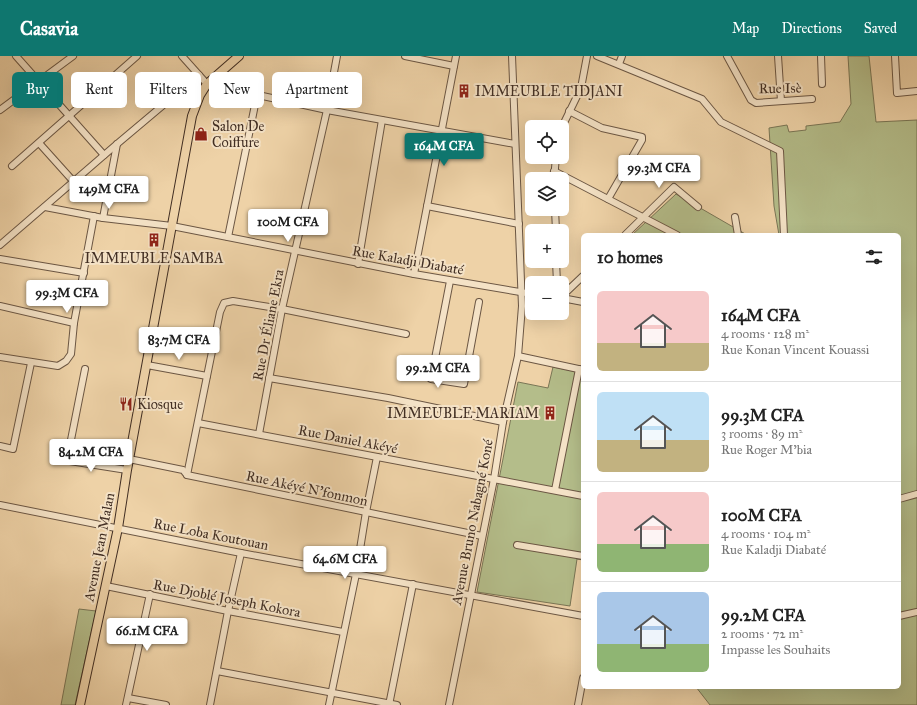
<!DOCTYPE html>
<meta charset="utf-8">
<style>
:root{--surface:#fff;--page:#f2f2f2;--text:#222;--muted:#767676;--line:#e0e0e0;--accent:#0f766e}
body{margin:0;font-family:"IM FELL Great Primer",serif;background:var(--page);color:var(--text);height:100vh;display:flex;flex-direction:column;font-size:15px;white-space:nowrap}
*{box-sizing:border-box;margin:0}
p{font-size:13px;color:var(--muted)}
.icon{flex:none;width:22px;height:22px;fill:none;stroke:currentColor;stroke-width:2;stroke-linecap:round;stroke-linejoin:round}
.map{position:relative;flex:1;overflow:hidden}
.panel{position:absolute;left:581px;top:177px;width:320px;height:456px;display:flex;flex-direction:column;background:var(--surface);border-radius:6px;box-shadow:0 4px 16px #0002}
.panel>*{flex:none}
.banner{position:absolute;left:12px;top:16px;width:380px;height:36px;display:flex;gap:8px}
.fabs{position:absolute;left:525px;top:64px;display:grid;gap:8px}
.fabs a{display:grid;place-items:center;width:44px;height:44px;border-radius:6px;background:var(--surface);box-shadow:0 4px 16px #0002;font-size:20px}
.price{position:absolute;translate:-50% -34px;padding:0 9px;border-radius:4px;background:#fff;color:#222;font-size:13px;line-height:26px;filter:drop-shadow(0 1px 2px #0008)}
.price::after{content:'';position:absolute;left:50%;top:24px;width:12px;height:9px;margin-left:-6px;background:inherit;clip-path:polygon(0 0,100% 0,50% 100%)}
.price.active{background:var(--accent);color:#fff}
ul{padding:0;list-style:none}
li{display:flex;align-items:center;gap:12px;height:100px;padding:0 16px}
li+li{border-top:1px solid var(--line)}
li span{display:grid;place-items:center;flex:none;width:112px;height:80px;border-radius:6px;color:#555}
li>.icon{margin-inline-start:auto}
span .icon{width:48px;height:48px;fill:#fffc;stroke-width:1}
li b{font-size:17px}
h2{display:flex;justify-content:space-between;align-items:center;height:48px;padding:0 16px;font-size:17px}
.pill{padding:0 14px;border-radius:6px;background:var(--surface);box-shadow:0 4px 16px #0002;font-size:14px;line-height:36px}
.pill.active{background:var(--accent);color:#fff}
header{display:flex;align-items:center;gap:24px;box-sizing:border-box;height:56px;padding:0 20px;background:var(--accent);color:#fff}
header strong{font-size:19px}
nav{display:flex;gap:22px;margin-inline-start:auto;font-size:14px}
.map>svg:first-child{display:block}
.green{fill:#b4bd8a;stroke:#7a7656}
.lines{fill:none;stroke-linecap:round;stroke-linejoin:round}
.minor-casing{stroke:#6c5744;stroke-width:8}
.major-casing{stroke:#412e23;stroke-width:10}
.minor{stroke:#f4e2c6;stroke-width:6}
.major{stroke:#eed2a7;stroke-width:8}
.labels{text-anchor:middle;stroke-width:4;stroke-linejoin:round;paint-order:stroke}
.street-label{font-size:14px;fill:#412e23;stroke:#f4e2c6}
.poi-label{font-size:14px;fill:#412e23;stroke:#f4e2c6;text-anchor:start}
</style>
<header>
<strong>Casavia</strong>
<nav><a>Map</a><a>Directions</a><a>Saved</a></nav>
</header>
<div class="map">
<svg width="917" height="649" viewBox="0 0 917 649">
<rect width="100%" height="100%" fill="#eed2a7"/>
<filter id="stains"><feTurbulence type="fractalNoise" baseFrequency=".005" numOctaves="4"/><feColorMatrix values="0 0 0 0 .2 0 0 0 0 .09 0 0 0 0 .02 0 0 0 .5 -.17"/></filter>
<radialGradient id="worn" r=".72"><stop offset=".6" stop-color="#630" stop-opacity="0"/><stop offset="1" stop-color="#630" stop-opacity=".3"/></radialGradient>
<g class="green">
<path d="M848 0H869L876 66 917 64V649H710L696 631H899V179H779L774 150 769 72 787 69 789 76 806 74V70L840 66 851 48Z"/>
<path d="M676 138 747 179H632Z"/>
<path d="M553 311 583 317V504L577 503 570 550 477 536 518 326 548 332Z"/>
<path d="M79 553 96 555 75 649H61Z"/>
</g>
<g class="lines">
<g class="minor-casing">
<g id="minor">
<path d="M16 0 104 99"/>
<path d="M182 0 207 28 327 54 515 88"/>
<path d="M405 0 454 10"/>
<path d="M597 0 702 43 721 66 780 95 784 179"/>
<path d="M727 0 751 44 756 47 812 43"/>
<path d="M778 0 781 45"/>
<path d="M821 0 822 28"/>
<path d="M895 0 897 37 917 35"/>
<path d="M619 8 622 0"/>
<path d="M0 54 73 0"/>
<path d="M569 55 602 72 642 81V84L608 143"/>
<path d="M562 71 581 32 587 0"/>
<path d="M39 87 74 126"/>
<path d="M12 110 137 0"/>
<path d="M554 115 677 179"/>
<path d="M554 123 556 101"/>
<path d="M427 150 519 168"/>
<path d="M45 151 103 162 172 170 414 218 532 238"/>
<path d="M555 153 556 175"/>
<path d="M735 161 738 179"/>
<path d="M103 162 117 88"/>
<path d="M625 179 674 131 698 151"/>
<path d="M228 181 257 39"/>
<path d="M0 189 117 88 199 19"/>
<path d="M0 203 84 217"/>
<path d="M556 205 557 227"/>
<path d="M358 208 382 64"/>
<path d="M414 218 456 0"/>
<path d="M450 225 431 323 464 328 479 246"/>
<path d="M562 240 583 220"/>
<path d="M562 242 583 246"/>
<path d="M0 250 74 267"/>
<path d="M518 300 583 314"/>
<path d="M0 301 58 310 66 305 71 298 74 267 94 160"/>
<path d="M147 309 207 320"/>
<path d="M269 322 388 342 503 366"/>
<path d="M198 367 583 440"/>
<path d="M259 378 282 253 327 54 337 0"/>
<path d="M0 390 13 393 31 307"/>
<path d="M57 403 127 414"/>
<path d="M129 403 183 414 187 419 482 480"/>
<path d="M67 404 85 313"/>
<path d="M187 419 220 256 224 247 233 245 282 253 406 278"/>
<path d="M555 434 579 313"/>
<path d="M899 443 917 438"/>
<path d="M0 449 241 497 583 560"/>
<path d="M517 489 583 500"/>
<path d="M106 530 228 555 343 576"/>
<path d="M899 560 917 556"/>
<path d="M217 615 397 649"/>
<path d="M128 642 166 649"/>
<path d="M126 649 150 538"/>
<path d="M210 649 228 555 241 497"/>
<path d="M329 649 356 518 366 456 377 401"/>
<path d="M389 649 413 528"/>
<path d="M449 649 494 423 503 366 518 300 522 250 512 0"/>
<path d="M578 649 583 622"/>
</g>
</g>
<g class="major-casing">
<path id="major" d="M80 649 118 472 127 414 192 60 200 39 207 28 239 0"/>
</g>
<use href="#minor" class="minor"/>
<use href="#major" class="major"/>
</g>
<defs>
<g id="building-bare" transform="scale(1.08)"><path d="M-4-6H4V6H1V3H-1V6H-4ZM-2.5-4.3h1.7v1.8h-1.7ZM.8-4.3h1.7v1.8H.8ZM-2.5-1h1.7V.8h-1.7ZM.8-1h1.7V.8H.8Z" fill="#8f2418" stroke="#f4e2c6" stroke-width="2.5" paint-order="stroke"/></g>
<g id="shop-bare" transform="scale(1.08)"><path d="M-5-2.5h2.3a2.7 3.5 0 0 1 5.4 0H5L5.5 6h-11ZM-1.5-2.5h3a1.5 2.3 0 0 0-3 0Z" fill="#8f2418" stroke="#f4e2c6" stroke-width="2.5" paint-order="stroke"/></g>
<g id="restaurant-bare" transform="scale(1.08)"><path d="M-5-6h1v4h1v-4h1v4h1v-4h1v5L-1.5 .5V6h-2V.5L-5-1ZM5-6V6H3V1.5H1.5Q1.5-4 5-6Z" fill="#8f2418" stroke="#f4e2c6" stroke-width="2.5" paint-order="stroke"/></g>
</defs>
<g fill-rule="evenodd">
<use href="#building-bare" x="464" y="35"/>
<use href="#shop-bare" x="201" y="78"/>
<use href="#building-bare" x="154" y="184"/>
<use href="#restaurant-bare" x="126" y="348"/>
<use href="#building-bare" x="550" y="357"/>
</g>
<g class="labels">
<g class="street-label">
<text transform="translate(780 32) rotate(-1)" y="5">Rue Isè</text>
<text transform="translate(408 204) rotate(10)" y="5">Rue Kaladji Diabaté</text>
<text transform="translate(268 269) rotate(-79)" y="5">Rue Dr Éliane Ekra</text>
<text transform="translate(348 383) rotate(11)" y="5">Rue Daniel Akéyé</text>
<text transform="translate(307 432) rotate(12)" y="5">Rue Akéyé N'fonmon</text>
<text transform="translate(472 466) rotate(-79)" y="5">Avenue Bruno Nabagné Koné</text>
<text transform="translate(211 478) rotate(11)" y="5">Rue Loba Koutouan</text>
<text transform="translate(99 491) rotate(-79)" y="5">Avenue Jean Malan</text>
<text transform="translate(227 542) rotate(11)" y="5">Rue Djoblé Joseph Kokora</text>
</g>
<g class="poi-label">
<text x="475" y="40">IMMEUBLE TIDJANI</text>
<text x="212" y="75">Salon De<tspan x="212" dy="16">Coiffure</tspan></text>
<text x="154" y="207" text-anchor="middle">IMMEUBLE SAMBA</text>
<text x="137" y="353">Kiosque</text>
<text x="539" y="362" text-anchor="end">IMMEUBLE MARIAM</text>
</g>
</g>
<rect width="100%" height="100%" filter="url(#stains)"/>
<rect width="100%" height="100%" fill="url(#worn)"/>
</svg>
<div class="fabs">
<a><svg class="icon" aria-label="locate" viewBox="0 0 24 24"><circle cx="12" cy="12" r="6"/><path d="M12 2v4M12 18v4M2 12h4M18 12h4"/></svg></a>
<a><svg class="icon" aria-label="layers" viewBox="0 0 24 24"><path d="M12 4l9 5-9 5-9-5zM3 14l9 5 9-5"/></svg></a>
<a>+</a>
<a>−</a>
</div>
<b class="price active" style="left:444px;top:111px">164M CFA</b>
<b class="price" style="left:659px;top:133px">99.3M CFA</b>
<b class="price" style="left:109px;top:154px">149M CFA</b>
<b class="price" style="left:288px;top:187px">100M CFA</b>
<b class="price" style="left:67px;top:258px">99.3M CFA</b>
<b class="price" style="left:179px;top:305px">83.7M CFA</b>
<b class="price" style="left:438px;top:333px">99.2M CFA</b>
<b class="price" style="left:91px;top:417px">84.2M CFA</b>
<b class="price" style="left:345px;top:524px">64.6M CFA</b>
<b class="price" style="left:147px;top:596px">66.1M CFA</b>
<div class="banner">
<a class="pill active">Buy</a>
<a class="pill">Rent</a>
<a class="pill">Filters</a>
<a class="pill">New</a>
<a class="pill">Apartment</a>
</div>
<section class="panel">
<h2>10 homes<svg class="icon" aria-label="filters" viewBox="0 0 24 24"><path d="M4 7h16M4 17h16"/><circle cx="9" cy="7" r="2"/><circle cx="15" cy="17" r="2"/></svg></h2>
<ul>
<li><span style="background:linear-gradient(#f6c9c9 65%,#c2b280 0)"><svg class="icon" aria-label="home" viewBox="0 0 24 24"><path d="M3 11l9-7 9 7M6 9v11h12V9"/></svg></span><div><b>164M CFA</b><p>4 rooms · 128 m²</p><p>Rue Konan Vincent Kouassi</p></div></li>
<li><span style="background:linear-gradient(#bfe0f5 60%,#c2b280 0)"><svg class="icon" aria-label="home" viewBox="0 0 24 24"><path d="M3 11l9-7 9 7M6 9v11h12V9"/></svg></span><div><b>99.3M CFA</b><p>3 rooms · 89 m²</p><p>Rue Roger M'bia</p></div></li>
<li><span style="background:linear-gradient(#f6c9c9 65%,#8fb573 0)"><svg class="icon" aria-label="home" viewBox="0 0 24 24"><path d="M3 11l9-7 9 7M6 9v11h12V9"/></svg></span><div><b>100M CFA</b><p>4 rooms · 104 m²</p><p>Rue Kaladji Diabaté</p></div></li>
<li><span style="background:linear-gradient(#a9c7e8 65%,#8fb573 0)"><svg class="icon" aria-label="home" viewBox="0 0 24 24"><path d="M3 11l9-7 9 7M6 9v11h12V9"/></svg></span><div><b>99.2M CFA</b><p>2 rooms · 72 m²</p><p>Impasse les Souhaits</p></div></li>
</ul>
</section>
</div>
